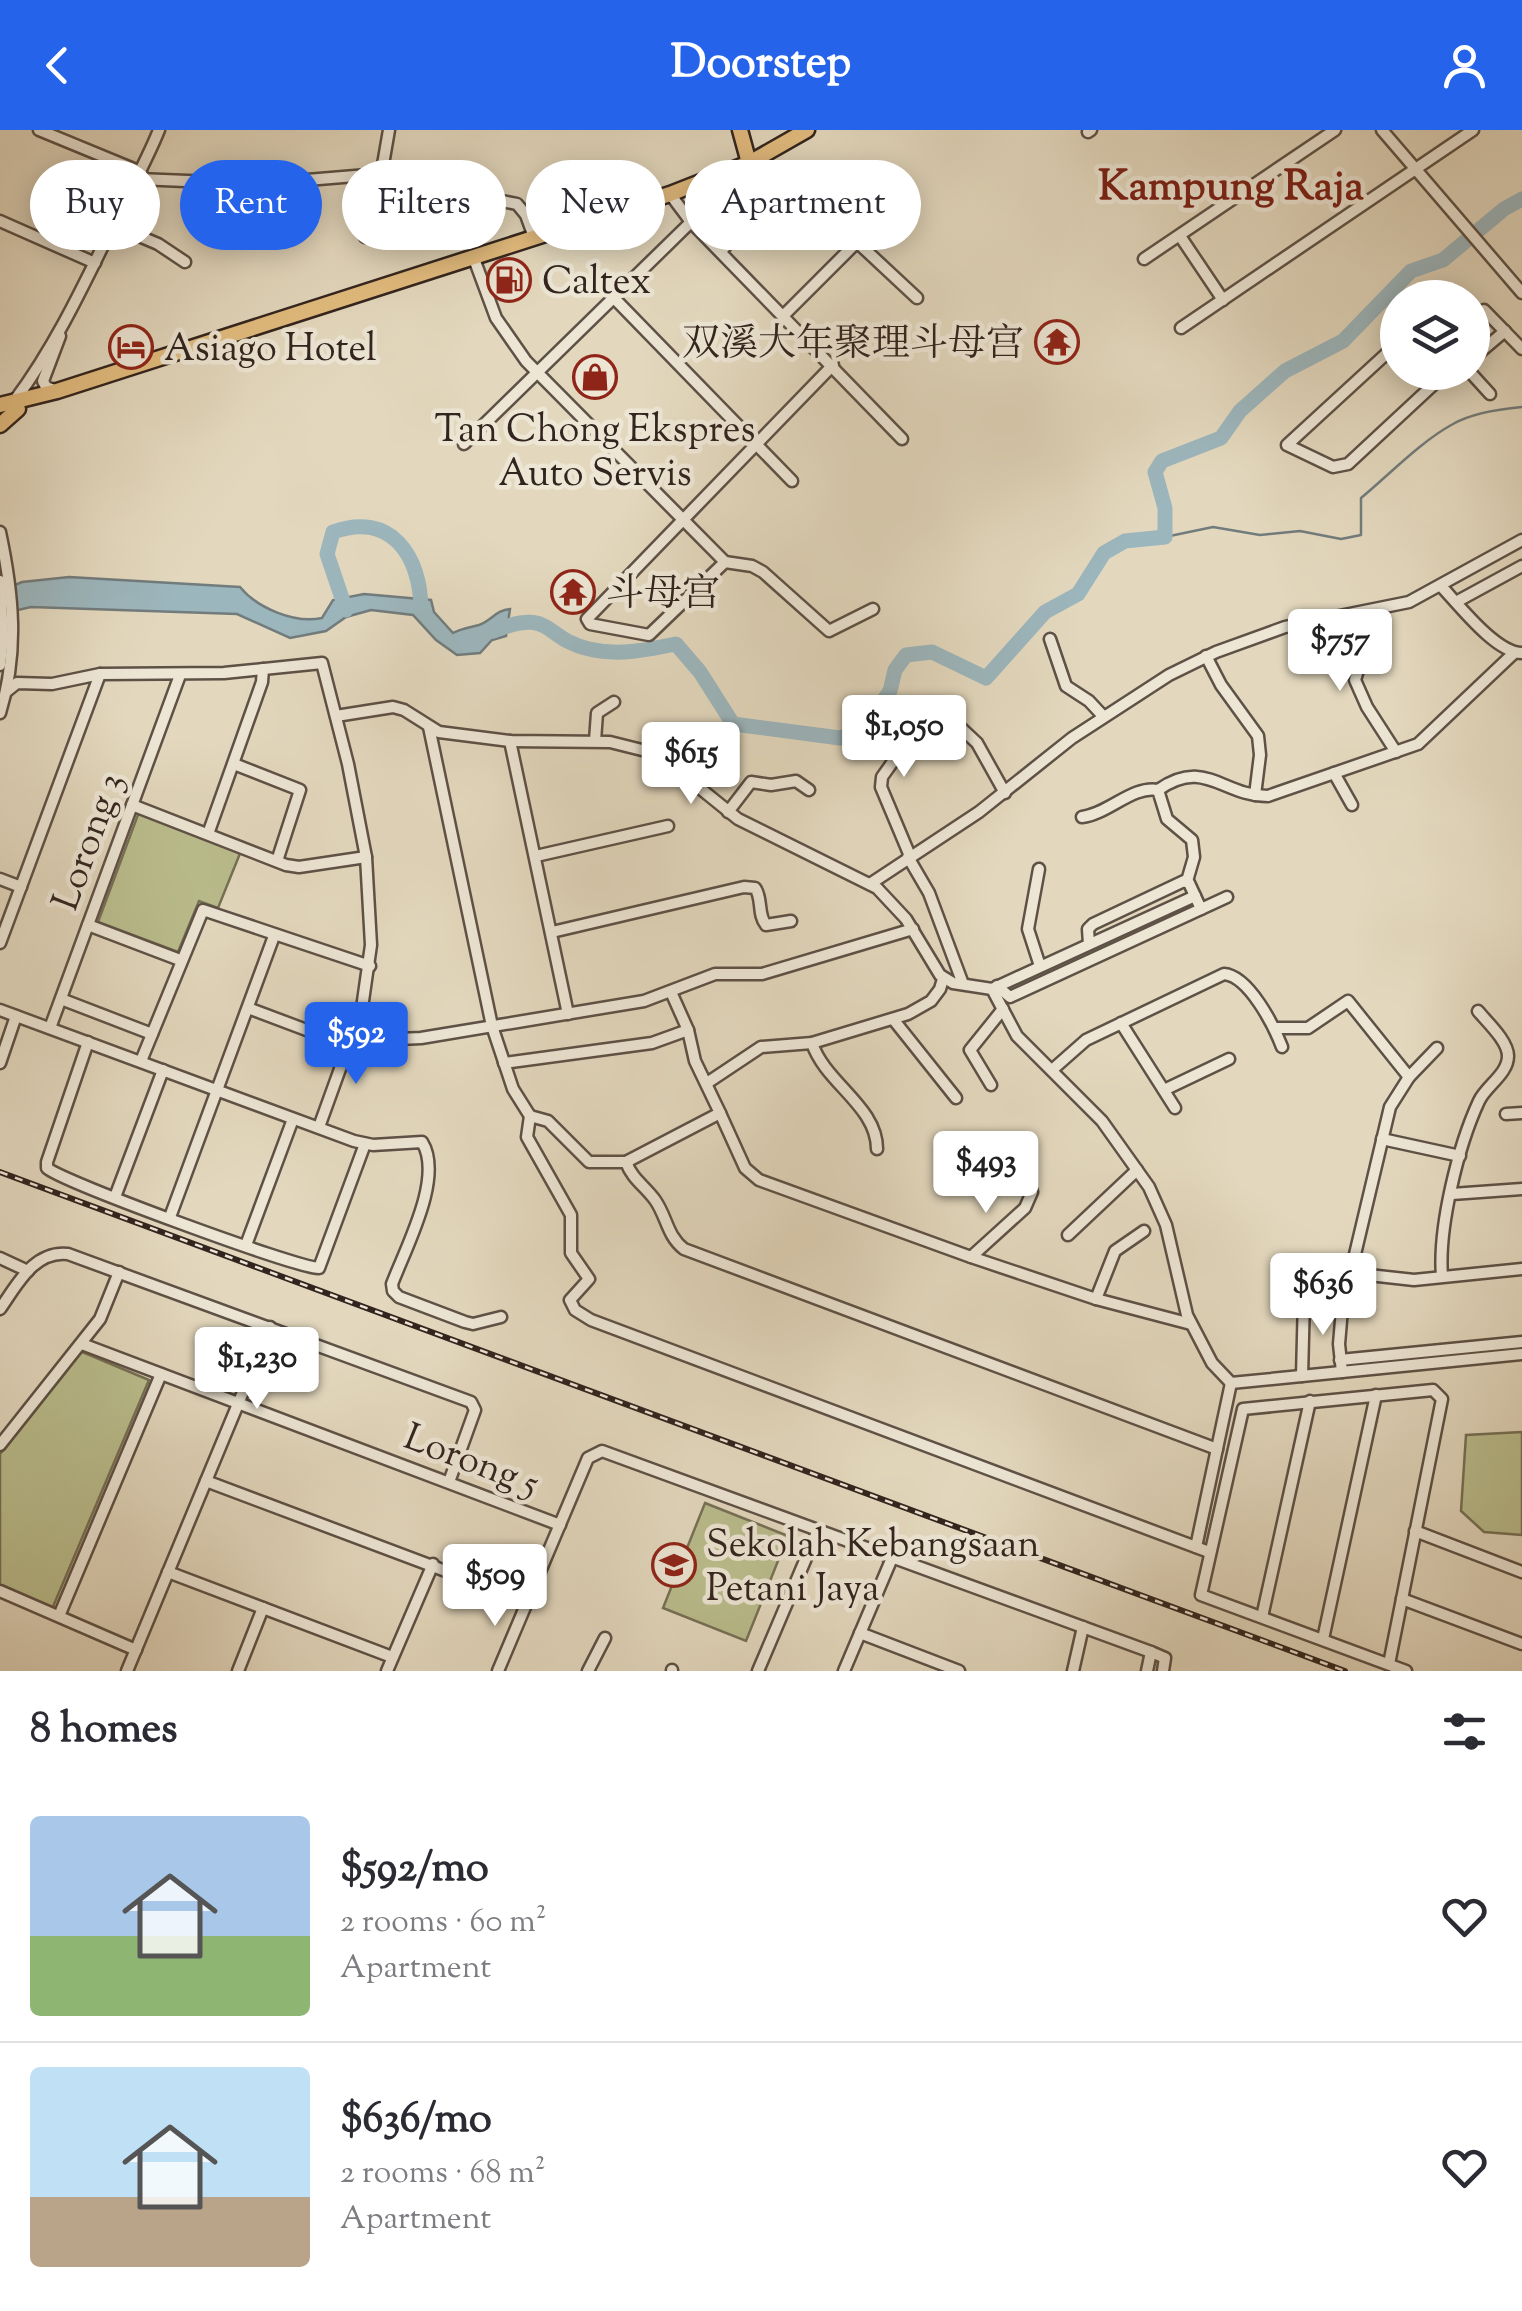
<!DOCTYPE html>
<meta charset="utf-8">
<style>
:root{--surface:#fff;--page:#f2f2f3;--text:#2b2b33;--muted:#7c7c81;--line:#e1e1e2;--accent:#2563eb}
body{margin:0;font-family:"Sorts Mill Goudy","Noto Serif SC",serif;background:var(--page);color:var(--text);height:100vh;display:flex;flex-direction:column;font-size:38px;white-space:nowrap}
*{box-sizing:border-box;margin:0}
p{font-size:32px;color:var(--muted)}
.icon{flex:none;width:55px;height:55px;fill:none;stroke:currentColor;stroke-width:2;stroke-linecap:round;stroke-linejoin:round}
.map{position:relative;height:1541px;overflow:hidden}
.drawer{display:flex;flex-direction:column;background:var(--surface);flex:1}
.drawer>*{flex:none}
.hud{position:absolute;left:30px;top:30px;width:1000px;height:90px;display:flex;gap:20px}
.buttons{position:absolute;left:1380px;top:150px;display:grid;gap:20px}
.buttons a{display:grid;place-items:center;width:110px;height:110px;border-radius:50%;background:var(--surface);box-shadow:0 5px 25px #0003;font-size:50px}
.price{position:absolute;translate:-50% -85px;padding:0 22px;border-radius:10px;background:#fff;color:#222;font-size:32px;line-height:65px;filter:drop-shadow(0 2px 5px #0008)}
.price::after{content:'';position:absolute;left:50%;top:60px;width:30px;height:22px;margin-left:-15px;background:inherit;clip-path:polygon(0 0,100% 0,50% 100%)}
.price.selected{background:var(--accent);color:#fff}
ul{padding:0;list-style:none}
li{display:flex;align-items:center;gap:30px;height:250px;padding:0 30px}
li+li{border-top:2px solid var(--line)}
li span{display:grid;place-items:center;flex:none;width:280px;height:200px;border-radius:10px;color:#555}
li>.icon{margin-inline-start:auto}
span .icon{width:120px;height:120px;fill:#fffc;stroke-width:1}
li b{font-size:42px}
h2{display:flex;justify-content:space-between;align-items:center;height:120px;padding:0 30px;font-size:42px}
.pill{padding:0 35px;border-radius:45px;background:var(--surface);box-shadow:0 5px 25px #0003;font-size:35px;line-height:90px}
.pill.selected{background:var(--accent);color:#fff}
header{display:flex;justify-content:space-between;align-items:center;height:130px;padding:0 30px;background:var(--accent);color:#fff;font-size:45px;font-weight:800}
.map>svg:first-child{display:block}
.green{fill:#babd8d;stroke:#767056;stroke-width:2.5}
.water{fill:#9cb6bd;stroke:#727c7d;stroke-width:2.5}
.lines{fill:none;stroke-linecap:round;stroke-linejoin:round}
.stream{stroke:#727c7d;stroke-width:2.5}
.river{stroke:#9cb6bd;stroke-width:15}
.minor-casing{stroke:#5e5146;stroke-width:15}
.major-casing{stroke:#32241e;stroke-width:19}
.minor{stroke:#ede6d5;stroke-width:10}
.major{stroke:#e2bc7f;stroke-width:14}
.rail-casing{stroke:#32241e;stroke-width:6}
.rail{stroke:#ede6d5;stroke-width:2.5;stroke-dasharray:8;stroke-linecap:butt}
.labels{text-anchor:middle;stroke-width:9;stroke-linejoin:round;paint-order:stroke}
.poi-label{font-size:38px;fill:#32241e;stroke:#ede6d5;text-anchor:start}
.street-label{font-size:38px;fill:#32241e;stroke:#ede6d5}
.quarter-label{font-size:42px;font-weight:bold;fill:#7a1f14;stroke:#ede6d5}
</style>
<header><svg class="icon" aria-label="back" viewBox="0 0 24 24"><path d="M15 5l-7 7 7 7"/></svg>Doorstep<svg class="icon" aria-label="person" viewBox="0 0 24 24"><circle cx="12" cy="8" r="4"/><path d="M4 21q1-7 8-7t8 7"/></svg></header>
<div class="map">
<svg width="1522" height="1541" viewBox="0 0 1522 1541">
<rect width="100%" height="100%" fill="#e3d8be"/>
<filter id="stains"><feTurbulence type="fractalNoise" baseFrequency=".002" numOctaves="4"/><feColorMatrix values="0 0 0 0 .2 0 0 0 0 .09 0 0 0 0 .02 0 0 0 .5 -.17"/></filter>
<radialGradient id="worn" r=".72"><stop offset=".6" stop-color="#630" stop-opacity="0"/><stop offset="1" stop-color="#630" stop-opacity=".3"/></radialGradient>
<g class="green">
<path d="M139 682 241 721 218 778 199 771 178 822 98 792Z"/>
<path d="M80 1221 149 1250 52 1479 0 1457V1324Z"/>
<path d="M1522 1302V1405L1484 1402 1461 1381 1466 1305Z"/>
<path d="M705 1373 788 1406 746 1511 663 1478Z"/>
</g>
<path class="water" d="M69 447 240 457C257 478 295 494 322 488L333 470 364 464 431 470 434 482 453 503C463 498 469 498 479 495 491 491 496 480 510 479L506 506 492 510 480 523 457 525 436 510 413 485 371 480 346 487 326 501 290 508 237 484 31 477 0 484V461L22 452Z"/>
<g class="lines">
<path class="stream" d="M1165 407 1213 397 1260 405 1300 401 1341 409 1361 405V368C1390 344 1420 312 1453 294 1472 283 1500 279 1522 277"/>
<g class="river">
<path d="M346 480 327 424 333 402C391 381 421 426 421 480"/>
<path d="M493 501C554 477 543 509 589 519 619 526 646 520 676 514L700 542 733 594 840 608 865 598 890 561 895 540 906 525 932 522 986 548 1045 482 1078 464 1104 423 1125 411 1165 407V378L1155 342 1162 331 1221 308 1240 281 1285 241 1343 211 1411 141 1443 130 1504 79 1522 69"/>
</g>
<g class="minor-casing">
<g id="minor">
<path d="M39 0 141 42"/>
<path d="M1382 0 1522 163"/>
<path d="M1088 2 1091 0"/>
<path d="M760 28 785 54"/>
<path d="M381 46 389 0"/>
<path d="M138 49 259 54 367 45 517 74 526 85 534 107"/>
<path d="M670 64 691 92 902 309"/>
<path d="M0 91 95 133"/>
<path d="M113 95 158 114 185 132"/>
<path d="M1180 106 1223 170"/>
<path d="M365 107C391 98 391 72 396 48"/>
<path d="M721 121 785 54 792 52 852 95 858 104 857 112"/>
<path d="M473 126 496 188 526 231 725 432 752 436 763 442 829 501 873 479"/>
<path d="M1144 129 1335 0"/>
<path d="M613 167 792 351"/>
<path d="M1484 180 1522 219"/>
<path d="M784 185 857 112 917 168"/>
<path d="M1181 198 1473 0"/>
<path d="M1398 213 1287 315 1333 337 1348 334 1447 242"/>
<path d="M1472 229 1505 201"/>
<path d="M1470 242 1490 264"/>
<path d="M57 261 46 257 43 251 60 206"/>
<path d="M15 270C57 214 87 148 118 85 132 56 147 30 159 0"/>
<path d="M464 314 691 92"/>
<path d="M0 402C13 463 19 522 0 583"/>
<path d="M725 432 649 505 590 494 587 489 833 235"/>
<path d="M0 451 3 508 0 535"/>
<path d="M1441 456C1459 475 1496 523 1522 523"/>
<path d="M1456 472 1522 436"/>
<path d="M1050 509 1066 556 1089 571 1103 586"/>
<path d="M1384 517 1359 537 1355 550 1367 577 1396 622"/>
<path d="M1206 526 1221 555 1258 606 1260 625 1255 665"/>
<path d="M7 561 17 553 52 554 100 544 224 543 322 533 348 634 366 727 371 815 362 878 319 997"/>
<path d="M336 586 393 577 404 580 439 602 510 611 610 612 650 622 670 634 738 689 877 758 906 789 940 845 953 853 992 859 1195 766"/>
<path d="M429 597 492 896 513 959 530 986 527 1007 571 1085V1123L589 1149 570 1170 575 1180 591 1190 1209 1422"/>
<path d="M961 598 977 613 1005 663"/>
<path d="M884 599 899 623 882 647 881 657 910 726"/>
<path d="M510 611 568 884"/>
<path d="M595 611 597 583 614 572"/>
<path d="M234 634 300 660 277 731"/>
<path d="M1334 643 1352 675"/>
<path d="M1158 660C1205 627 1222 666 1268 666L1418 614 1514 523"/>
<path d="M132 675 286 735 299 737 366 727"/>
<path d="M728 682 751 652 771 655 796 651 809 660"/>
<path d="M1082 687C1108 684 1133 655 1158 660L1167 689 1192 710 1194 727 1187 751"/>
<path d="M208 704 262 552 263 539"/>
<path d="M536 726 668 696"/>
<path d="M908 727 929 763 963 854"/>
<path d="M1039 739 1028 799 1040 836"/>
<path d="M0 749 21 757"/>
<path d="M870 754 979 682 1072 608 1169 545 1216 522 1285 497 1409 472 1522 410"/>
<path d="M1201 779 1227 767"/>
<path d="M88 795 180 830"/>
<path d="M552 802 744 757 755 758C763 769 757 784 766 795L791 791"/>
<path d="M0 813 100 544"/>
<path d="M997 856 1010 867 1201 779 1189 753 1184 751 1093 794 1088 799 1089 814"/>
<path d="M992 859 1017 906 1102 991 1149 1057 1166 1095 1187 1185 1212 1233 1231 1253"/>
<path d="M61 869 152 904"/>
<path d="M248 878 349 916"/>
<path d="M0 880 354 1011 373 1015 422 1012C444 1047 406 1117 392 1154L393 1161 399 1167 465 1192 473 1194 501 1187"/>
<path d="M893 889 956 968"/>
<path d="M1121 893 1175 978"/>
<path d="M50 898 180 545"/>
<path d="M1275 898H1308L1348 871 1409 947 1390 977 1342 1179 1339 1214 1342 1242"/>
<path d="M353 904 399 909 421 908 644 871 715 844H762L913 799"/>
<path d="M88 912 47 1032V1038C63 1052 297 1138 319 1138L365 1014"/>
<path d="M812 913C825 953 877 976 877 1019"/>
<path d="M141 931 203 780 370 836"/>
<path d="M0 933 16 886"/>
<path d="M504 933 652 913 688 900"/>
<path d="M1052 940 1086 910 1224 844C1249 846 1274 896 1282 917"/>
<path d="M1409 947 1437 918"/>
<path d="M707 953 761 917 812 913 908 884 931 871 940 859 943 849"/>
<path d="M991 955 970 920 1003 879"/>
<path d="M1164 960 1229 929"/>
<path d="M720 983 745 1038 759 1050 971 1127 1096 1169 1191 1194"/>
<path d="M1506 984 1522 983"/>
<path d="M530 986 548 991 589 1032H626C632 1049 645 1056 655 1070 667 1087 667 1106 684 1119L1217 1319"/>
<path d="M1382 1009 1460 1026"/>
<path d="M626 1032 720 983 695 931 688 900 671 862"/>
<path d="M1452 1064 1522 1059"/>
<path d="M115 1067 163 940"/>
<path d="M170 1087 274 806"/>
<path d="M1068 1105 1137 1040"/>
<path d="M246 1115 293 989"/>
<path d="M971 1127 1025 1078 1032 1062 1028 1051 979 1019"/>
<path d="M0 1128 28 1141"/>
<path d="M1351 1143 1414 1150 1522 1139"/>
<path d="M1442 1146C1438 1098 1458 1016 1479 971 1486 956 1508 944 1508 926 1508 911 1487 892 1478 881"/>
<path d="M1096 1169 1115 1121 1144 1101"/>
<path d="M0 1179C17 1155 34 1120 68 1124L471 1272 475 1280 449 1352"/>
<path d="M82 1214 560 1395"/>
<path d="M1340 1230 1522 1212"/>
<path d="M1302 1246 1304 1168"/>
<path d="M1231 1253 1522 1224"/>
<path d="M0 1315 100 1189 119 1142"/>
<path d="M206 1351 528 1472"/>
<path d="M1415 1401 1522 1442"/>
<path d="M1196 1417 1231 1253"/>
<path d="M168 1442 392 1527"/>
<path d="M0 1461 136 1520"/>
<path d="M1402 1469 1522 1514"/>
<path d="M59 1486 161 1244"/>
<path d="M1262 1487 1310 1271"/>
<path d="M860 1503 959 1541"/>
<path d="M1323 1509 1376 1265"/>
<path d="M1389 1534 1442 1269 1433 1260 1243 1279 1201 1465 1406 1541"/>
<path d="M672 1540V1541"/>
<path d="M127 1541 270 1197"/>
<path d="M238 1541 263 1478"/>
<path d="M387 1541 433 1434"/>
<path d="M498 1541 588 1328 602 1321 1151 1522 1165 1528 1163 1541"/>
<path d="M588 1541 605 1508"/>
<path d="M758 1541 818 1400"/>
<path d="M844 1541 892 1428"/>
<path d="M1073 1541 1083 1497"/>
<path d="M1147 1541 1151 1522"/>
</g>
</g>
<g class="major-casing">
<g id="major">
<path d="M740 0 749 33"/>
<path d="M0 275 57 261 670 64 749 33 807 0"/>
<path d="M0 295 18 279"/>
</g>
</g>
<use href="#minor" class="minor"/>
<use href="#major" class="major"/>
<g class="rail-casing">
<path id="rail" d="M0 1042 1345 1541"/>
</g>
<use href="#rail" class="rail"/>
</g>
<defs>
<g id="fuel-ring" transform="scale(2.25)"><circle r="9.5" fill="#ede6d5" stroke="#8f2418" stroke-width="1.5"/><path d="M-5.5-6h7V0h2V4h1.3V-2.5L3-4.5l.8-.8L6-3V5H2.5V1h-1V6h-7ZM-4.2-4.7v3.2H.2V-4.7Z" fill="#8f2418"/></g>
<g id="temple-ring" transform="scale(2.25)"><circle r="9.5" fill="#ede6d5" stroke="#8f2418" stroke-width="1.5"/><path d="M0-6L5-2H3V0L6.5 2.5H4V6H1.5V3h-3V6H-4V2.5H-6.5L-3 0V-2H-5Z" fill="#8f2418"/></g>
<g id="hotel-ring" transform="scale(2.25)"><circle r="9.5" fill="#ede6d5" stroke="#8f2418" stroke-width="1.5"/><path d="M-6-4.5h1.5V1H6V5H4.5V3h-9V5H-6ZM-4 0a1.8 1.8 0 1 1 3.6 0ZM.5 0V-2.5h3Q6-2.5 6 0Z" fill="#8f2418"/></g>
<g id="shop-ring" transform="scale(2.25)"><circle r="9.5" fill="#ede6d5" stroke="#8f2418" stroke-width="1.5"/><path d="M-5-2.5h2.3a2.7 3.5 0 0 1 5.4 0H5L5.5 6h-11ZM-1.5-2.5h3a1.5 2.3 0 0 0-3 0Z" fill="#8f2418"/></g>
<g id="school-ring" transform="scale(2.25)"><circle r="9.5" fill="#ede6d5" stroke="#8f2418" stroke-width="1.5"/><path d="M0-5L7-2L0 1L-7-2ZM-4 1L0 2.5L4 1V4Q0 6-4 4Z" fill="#8f2418"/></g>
</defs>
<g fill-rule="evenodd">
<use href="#fuel-ring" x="509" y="150"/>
<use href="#temple-ring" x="1057" y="212"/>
<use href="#hotel-ring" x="131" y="217"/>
<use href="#shop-ring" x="595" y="247"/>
<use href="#temple-ring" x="573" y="462"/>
<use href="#school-ring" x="674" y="1435"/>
</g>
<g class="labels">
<g class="poi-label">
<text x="542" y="163">Caltex</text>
<text x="1024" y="225" text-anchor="end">双溪大年聚理斗母宫</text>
<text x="164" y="230">Asiago Hotel</text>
<text x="595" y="311" text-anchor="middle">Tan Chong Ekspres<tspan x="595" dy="44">Auto Servis</tspan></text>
<text x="606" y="475">斗母宫</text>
<text x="706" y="1426">Sekolah Kebangsaan<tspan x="706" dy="44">Petani Jaya</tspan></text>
</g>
<g class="street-label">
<text transform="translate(87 711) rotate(-70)" y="13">Lorong 3</text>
<text transform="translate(472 1329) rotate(21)" y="13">Lorong 5</text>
</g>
<g class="quarter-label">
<text x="1231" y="69">Kampung Raja</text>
</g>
</g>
<rect width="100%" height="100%" filter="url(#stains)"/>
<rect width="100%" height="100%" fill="url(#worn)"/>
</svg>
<div class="buttons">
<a><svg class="icon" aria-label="layers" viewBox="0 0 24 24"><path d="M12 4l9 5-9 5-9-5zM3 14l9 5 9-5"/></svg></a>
</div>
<b class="price" style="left:1340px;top:564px">$757</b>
<b class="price" style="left:904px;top:650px">$1,050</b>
<b class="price" style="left:691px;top:677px">$615</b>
<b class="price selected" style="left:356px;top:957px">$592</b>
<b class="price" style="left:986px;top:1086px">$493</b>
<b class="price" style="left:1323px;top:1208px">$636</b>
<b class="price" style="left:257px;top:1282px">$1,230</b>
<b class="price" style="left:495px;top:1499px">$509</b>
<div class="hud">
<a class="pill">Buy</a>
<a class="pill selected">Rent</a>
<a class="pill">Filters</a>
<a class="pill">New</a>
<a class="pill">Apartment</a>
</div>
</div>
<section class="drawer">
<h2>8 homes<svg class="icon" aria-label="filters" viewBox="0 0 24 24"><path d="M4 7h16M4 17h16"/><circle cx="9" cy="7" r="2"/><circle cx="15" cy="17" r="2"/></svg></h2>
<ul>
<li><span style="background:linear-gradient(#a9c7e8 60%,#8fb573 0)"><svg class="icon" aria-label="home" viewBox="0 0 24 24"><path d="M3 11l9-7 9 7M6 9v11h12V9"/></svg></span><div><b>$592/mo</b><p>2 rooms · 60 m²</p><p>Apartment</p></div><svg class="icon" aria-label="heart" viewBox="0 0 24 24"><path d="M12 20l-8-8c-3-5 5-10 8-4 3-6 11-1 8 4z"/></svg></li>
<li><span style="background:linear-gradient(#bfe0f5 65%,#b9a48a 0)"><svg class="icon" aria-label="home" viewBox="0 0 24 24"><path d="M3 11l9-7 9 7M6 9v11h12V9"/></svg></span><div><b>$636/mo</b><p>2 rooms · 68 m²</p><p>Apartment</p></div><svg class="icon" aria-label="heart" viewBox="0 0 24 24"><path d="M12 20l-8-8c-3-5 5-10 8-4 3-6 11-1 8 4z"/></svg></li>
</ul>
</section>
